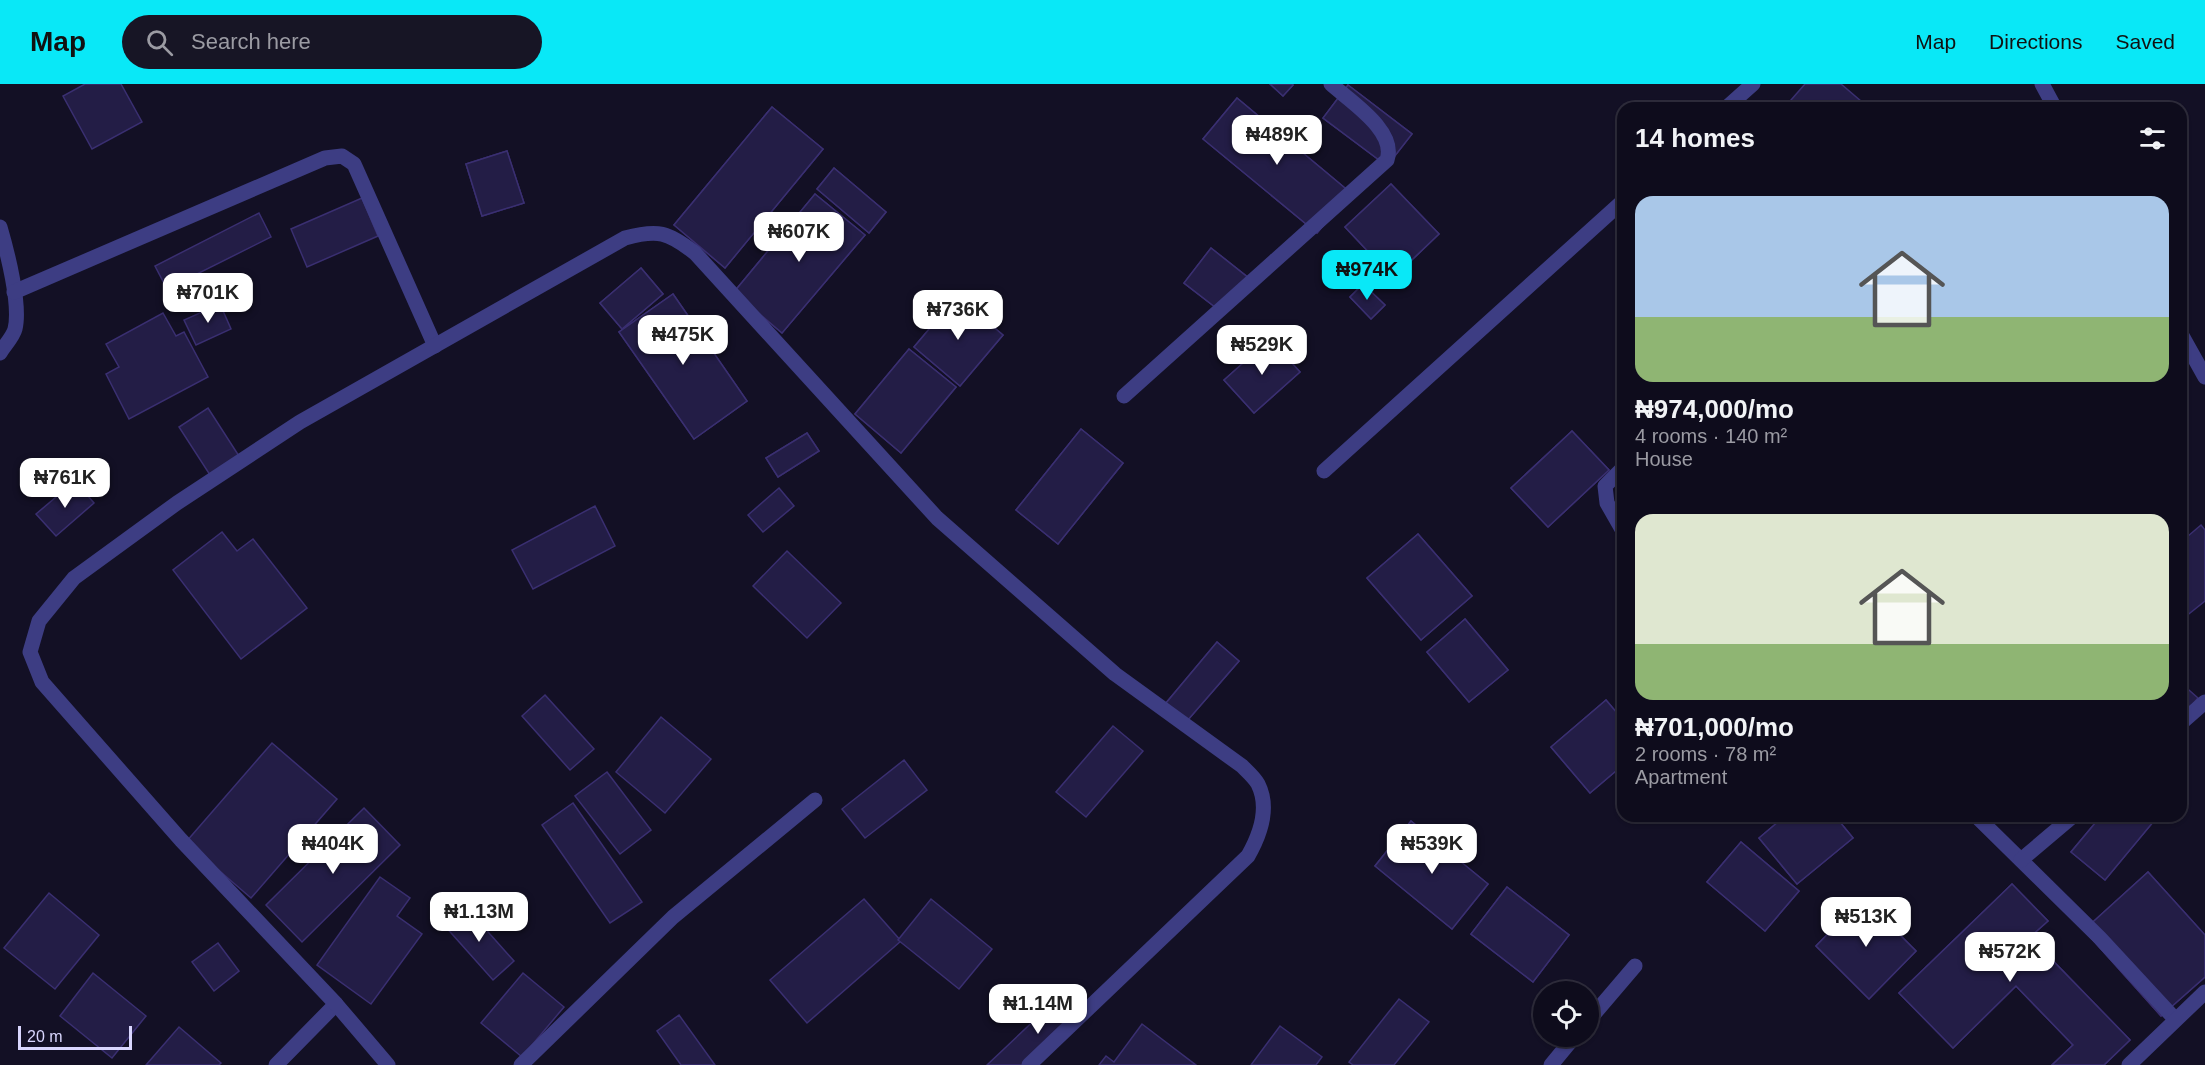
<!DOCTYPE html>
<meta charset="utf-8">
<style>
:root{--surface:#0e0c1c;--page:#171525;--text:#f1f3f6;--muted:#9b9ba3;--line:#2e2c3b;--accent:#09e8f7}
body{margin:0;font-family:Helvetica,sans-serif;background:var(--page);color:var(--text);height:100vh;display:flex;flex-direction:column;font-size:22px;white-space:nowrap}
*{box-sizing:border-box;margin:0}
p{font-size:20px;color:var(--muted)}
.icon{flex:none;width:33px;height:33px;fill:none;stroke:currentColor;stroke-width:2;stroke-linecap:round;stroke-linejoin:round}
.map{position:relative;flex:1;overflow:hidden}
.side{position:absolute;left:1617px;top:18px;width:570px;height:720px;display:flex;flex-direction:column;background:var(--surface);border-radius:18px;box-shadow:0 2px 4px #0004,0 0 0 2px var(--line)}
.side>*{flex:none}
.tools{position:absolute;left:1533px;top:897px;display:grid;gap:12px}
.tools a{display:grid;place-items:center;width:66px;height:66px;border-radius:50%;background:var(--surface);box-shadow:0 2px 4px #0004,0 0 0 2px var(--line);font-size:30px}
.scale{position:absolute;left:18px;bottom:15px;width:114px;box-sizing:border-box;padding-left:6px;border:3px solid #d9d6fe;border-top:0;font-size:16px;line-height:21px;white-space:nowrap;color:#d9d6fe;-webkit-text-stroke:4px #131025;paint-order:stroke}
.price{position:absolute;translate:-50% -51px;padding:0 14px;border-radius:12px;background:#fff;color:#222;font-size:20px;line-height:39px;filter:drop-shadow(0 2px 3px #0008)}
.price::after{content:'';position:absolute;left:50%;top:36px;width:18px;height:14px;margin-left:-9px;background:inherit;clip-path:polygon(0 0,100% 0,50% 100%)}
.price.selected{background:var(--accent);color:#111}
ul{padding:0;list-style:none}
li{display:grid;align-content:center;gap:12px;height:318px;padding:0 18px}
li span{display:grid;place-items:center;height:186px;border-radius:18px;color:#555}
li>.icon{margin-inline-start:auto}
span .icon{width:108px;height:108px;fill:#fffc;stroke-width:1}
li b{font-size:26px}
h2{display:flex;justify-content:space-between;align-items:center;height:72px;padding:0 18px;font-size:26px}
header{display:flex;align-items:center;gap:36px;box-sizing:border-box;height:84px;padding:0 30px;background:var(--accent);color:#111}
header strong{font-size:28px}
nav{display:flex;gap:33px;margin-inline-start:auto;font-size:21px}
.search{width:420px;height:54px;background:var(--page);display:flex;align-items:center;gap:15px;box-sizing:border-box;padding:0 21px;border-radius:33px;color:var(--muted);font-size:22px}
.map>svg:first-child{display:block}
.building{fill:#231d46;stroke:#3a2f71;stroke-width:1.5}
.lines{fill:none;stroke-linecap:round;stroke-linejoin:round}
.minor{stroke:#3d3d83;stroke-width:15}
</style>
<header>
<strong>Map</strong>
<div class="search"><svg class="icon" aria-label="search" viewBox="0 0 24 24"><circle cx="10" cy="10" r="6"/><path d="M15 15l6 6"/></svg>Search here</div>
<nav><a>Map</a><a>Directions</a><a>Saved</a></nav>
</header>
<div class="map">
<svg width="2205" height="981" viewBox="0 0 2205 981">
<rect width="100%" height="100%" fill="#131025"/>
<g class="building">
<path d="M85 0H121L142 38 92 65 63 12Z"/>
<path d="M1270 0H1292L1293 1 1283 12Z"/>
<path d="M1270 0H1292L1293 1 1283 12Z"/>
<path d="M1805 0H1841L1869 24H1784Z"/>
<path d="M1348 1 1412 50 1387 82 1323 34Z"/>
<path d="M1348 1 1412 50 1387 82 1323 34Z"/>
<path d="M1237 14 1351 109 1317 149 1203 55Z"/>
<path d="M1237 14 1351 109 1317 149 1203 55Z"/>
<path d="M772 23 823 65 725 184 674 141Z"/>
<path d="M772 23 823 65 725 184 674 141Z"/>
<path d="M507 67 524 119 482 132 466 80Z"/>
<path d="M507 67 524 119 482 132 466 80Z"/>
<path d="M834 84 886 128 869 149 817 105Z"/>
<path d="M834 84 886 128 869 149 817 105Z"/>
<path d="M1391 100 1439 150 1393 194 1345 143Z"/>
<path d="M1391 100 1439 150 1393 194 1345 143Z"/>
<path d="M815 110 865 151 782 249 734 208Z"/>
<path d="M815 110 865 151 782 249 734 208Z"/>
<path d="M362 114 378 152 307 183 291 145Z"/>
<path d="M259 129 271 153 167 205 155 182Z"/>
<path d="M1211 164 1250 195 1224 230 1184 199Z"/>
<path d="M1211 164 1250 195 1224 230 1184 199Z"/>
<path d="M641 184 663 210 622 245 600 219Z"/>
<path d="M641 184 663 210 622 245 600 219Z"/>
<path d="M1363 200 1385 221 1371 235 1350 213Z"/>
<path d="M1363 200 1385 221 1371 235 1350 213Z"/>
<path d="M673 210 747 317 694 355 619 248Z"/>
<path d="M673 210 747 317 694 355 619 248Z"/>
<path d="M957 212 1003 251 960 302 914 263Z"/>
<path d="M957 212 1003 251 960 302 914 263Z"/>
<path d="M220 220 231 245 196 261 184 236Z"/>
<path d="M163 229 176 252 184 248 208 293 129 335 106 290 119 283 106 260Z"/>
<path d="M1270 255 1300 288 1254 329 1224 296Z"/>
<path d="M1270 255 1300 288 1254 329 1224 296Z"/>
<path d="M909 265 956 303 901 369 855 330Z"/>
<path d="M909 265 956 303 901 369 855 330Z"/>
<path d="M208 324 239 372 210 391 179 343Z"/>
<path d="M1081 345 1123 379 1058 460 1016 426Z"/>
<path d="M1081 345 1123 379 1058 460 1016 426Z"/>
<path d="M1572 347 1609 386 1548 443 1511 404Z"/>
<path d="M1572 347 1609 386 1548 443 1511 404Z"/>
<path d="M807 349 819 367 778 393 766 374Z"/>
<path d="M807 349 819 367 778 393 766 374Z"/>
<path d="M75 397 94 419 56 452 36 430Z"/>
<path d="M779 404 794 422 763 448 748 431Z"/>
<path d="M595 422 615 462 533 505 512 466Z"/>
<path d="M2201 441 2205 446V517L2185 533 2181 528V458Z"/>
<path d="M222 448 237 467 253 455 307 524 241 575 173 486Z"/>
<path d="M1418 450 1472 512 1421 556 1367 494Z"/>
<path d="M1418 450 1472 512 1421 556 1367 494Z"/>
<path d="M787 467 841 519 807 554 753 502Z"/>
<path d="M1465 535 1508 586 1469 618 1427 568Z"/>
<path d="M1465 535 1508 586 1469 618 1427 568Z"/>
<path d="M1217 558 1239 577 1187 637 1166 619Z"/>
<path d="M1217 558 1239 577 1187 637 1166 619Z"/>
<path d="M2181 599 2198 614 2181 634Z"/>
<path d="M545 611 594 665 570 686 522 632Z"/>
<path d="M1606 616 1623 636V681L1590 709 1551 663Z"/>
<path d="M1606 616 1623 636V681L1590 709 1551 663Z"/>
<path d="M661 633 711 675 665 729 616 688Z"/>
<path d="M1113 642 1143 667 1086 733 1056 708Z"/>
<path d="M272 659 337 715 251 814 186 758Z"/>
<path d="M904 676 927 706 865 754 842 725Z"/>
<path d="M607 688 651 746 620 770 575 712Z"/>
<path d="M573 719 642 818 610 839 542 741Z"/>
<path d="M364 724 400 761 302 858 266 821Z"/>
<path d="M1785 732H1835L1853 754 1797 800 1759 754Z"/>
<path d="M1785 732H1835L1853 754 1797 800 1759 754Z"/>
<path d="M2101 732H2147L2154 737 2105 796 2071 768Z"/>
<path d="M2101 732H2147L2154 737 2105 796 2071 768Z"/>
<path d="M1411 737 1488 800 1452 845 1375 782Z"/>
<path d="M1411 737 1488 800 1452 845 1375 782Z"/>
<path d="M1741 758 1799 807 1765 847 1707 798Z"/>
<path d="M1741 758 1799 807 1765 847 1707 798Z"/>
<path d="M2148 788 2205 851V893L2161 932 2084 846Z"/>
<path d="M2148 788 2205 851V893L2161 932 2084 846Z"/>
<path d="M380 793 410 814 397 832 422 850 371 920 317 881Z"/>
<path d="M2012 800 2048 837 2030 853 2130 956 2104 981H2052L2073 961 2016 902 1953 964 1899 909Z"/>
<path d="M2012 800 2048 837 2030 853 2130 956 2104 981H2052L2073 961 2016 902 1953 964 1899 909Z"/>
<path d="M1507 803 1569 851 1533 898 1471 850Z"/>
<path d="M1507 803 1569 851 1533 898 1471 850Z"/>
<path d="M49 809 99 851 55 905 4 864Z"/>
<path d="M1863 814 1916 867 1869 915 1816 862Z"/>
<path d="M1863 814 1916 867 1869 915 1816 862Z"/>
<path d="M864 815 901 857 807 939 770 896Z"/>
<path d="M931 815 992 865 959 905 898 856Z"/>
<path d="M465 822 514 877 493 896 444 841Z"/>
<path d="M218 859 239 887 214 907 192 878Z"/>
<path d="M93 889 146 932 112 974 60 932Z"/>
<path d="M523 889 564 923 522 973 481 939Z"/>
<path d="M1061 911 1080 931 1027 981H987Z"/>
<path d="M1399 915 1429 938 1394 981H1353L1349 978Z"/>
<path d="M679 931 715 981H681L657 947Z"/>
<path d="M1142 940 1196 981H1099L1106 972 1114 978Z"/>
<path d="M1280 942 1322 973 1316 981H1251Z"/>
<path d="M179 943 221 979 219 981H146Z"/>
</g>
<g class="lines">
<g class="minor">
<path d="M2042 0 2055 24"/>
<path d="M1726 24 1753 0"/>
<path d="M0 143C7 167 21 221 15 245 13 253 4 262 0 269"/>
<path d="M14 208 325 74 342 72 354 80 435 262"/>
<path d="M2181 250 2205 293"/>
<path d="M1124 312 1387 76C1397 47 1351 18 1331 0"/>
<path d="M1623 384 1605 402 1607 419 1623 447"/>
<path d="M1324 387 1623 117"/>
<path d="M2181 639 2205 618"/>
<path d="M1976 732 2100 854 2175 935"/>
<path d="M2021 776 2073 732"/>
<path d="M1588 937 1635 882"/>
<path d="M276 981 336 920"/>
<path d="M388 981 336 920 181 756 42 598 30 568 39 537 74 494 177 419 300 338 625 154C658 145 668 148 695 169L937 434 1115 590 1242 682C1247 687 1255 694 1258 700 1270 724 1260 751 1248 772L1029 981"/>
<path d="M521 981 673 833 815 716"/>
<path d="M1551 981 1575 952"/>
<path d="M2129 981 2205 908"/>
</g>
</g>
</svg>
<div class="tools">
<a><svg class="icon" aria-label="locate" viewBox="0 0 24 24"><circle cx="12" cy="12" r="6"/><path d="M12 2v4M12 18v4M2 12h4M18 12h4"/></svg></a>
</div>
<div class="scale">20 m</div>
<b class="price" style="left:1277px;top:82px">₦489K</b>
<b class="price" style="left:799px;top:179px">₦607K</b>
<b class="price selected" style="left:1367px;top:217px">₦974K</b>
<b class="price" style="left:208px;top:240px">₦701K</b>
<b class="price" style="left:958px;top:257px">₦736K</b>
<b class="price" style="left:683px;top:282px">₦475K</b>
<b class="price" style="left:1262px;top:292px">₦529K</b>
<b class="price" style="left:65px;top:425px">₦761K</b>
<b class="price" style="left:333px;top:791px">₦404K</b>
<b class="price" style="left:1432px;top:791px">₦539K</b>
<b class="price" style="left:479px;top:859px">₦1.13M</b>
<b class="price" style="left:1866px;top:864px">₦513K</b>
<b class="price" style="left:2010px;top:899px">₦572K</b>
<b class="price" style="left:1038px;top:951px">₦1.14M</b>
<section class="side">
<h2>14 homes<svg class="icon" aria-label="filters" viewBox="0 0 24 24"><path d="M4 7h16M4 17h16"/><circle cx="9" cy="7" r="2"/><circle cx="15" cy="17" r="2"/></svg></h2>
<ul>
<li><span style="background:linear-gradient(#a9c7e8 65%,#8fb573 0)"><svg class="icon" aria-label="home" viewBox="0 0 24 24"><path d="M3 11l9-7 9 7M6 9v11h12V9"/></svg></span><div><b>₦974,000/mo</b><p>4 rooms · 140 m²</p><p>House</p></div></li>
<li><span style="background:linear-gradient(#dfe7d0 70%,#8fb573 0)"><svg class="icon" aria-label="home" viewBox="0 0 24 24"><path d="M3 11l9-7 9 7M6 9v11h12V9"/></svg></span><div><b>₦701,000/mo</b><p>2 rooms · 78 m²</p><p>Apartment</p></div></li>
</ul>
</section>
</div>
